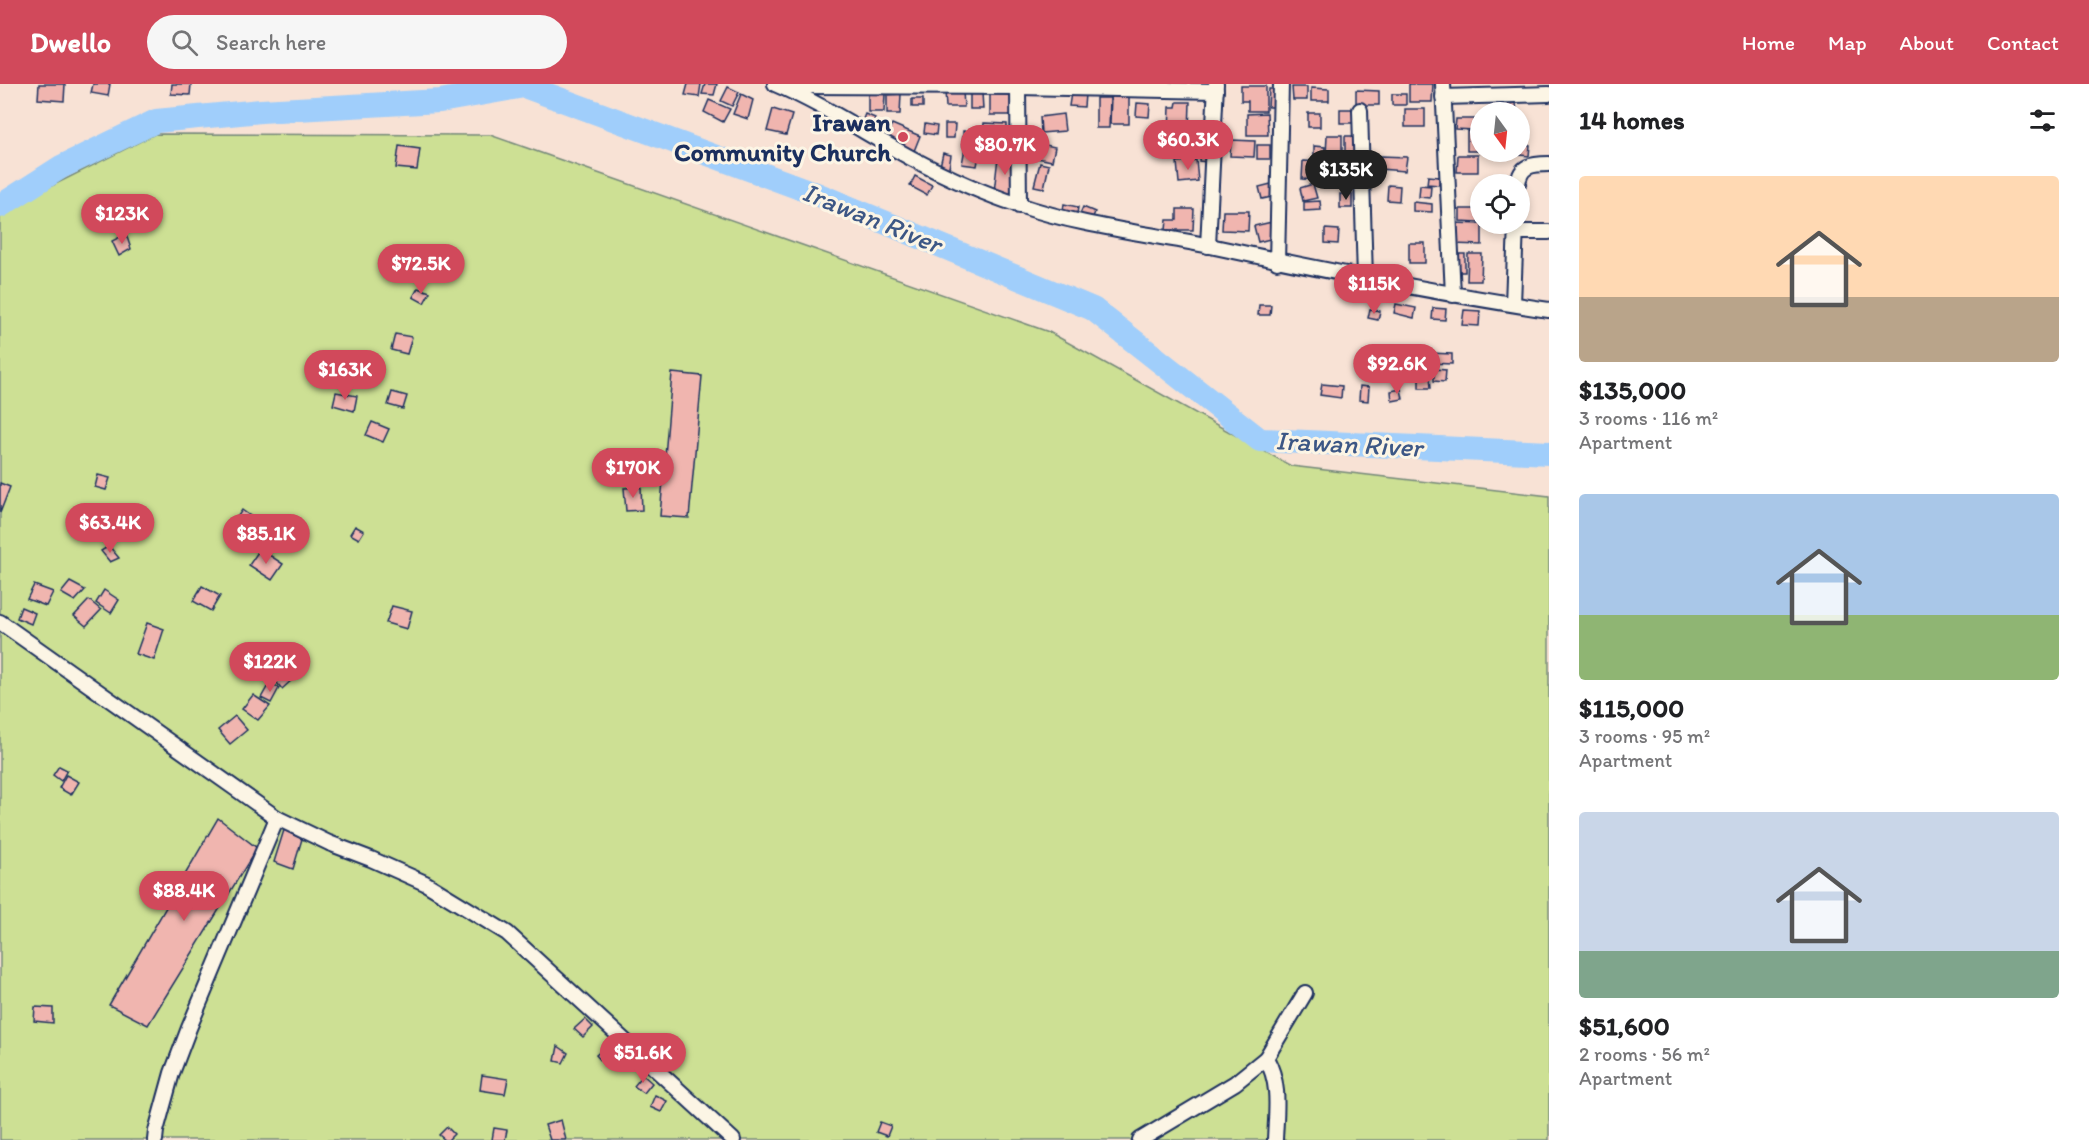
<!DOCTYPE html>
<meta charset="utf-8">
<style>
:root{--surface:#fff;--page:#f6f6f6;--text:#202124;--muted:#757577;--accent:#d1495b}
body{margin:0;font-family:Itim,sans-serif;background:var(--page);color:var(--text);height:100vh;display:flex;flex-direction:column;font-size:22px;white-space:nowrap}
*{box-sizing:border-box;margin:0}
p{font-size:20px;color:var(--muted)}
.icon{flex:none;width:33px;height:33px;fill:none;stroke:currentColor;stroke-width:2;stroke-linecap:round;stroke-linejoin:round}
.map{position:relative;flex:1;overflow:hidden}
.sheet{display:flex;flex-direction:column;background:var(--surface);width:540px}
.sheet>*{flex:none}
.needle{width:39px;rotate:165deg}
.buttons{position:absolute;left:1470px;top:18px;display:grid;gap:12px}
.buttons a{display:grid;place-items:center;width:60px;height:60px;border-radius:50%;background:var(--surface);box-shadow:0 3px 9px #0003;font-size:30px}
.price{position:absolute;translate:-50% -51px;padding:0 14px;border-radius:21px;background:var(--accent);color:#fff;font-size:20px;line-height:39px;filter:drop-shadow(0 2px 3px #0008)}
.price::after{content:'';position:absolute;left:50%;top:36px;width:18px;height:14px;margin-left:-9px;background:inherit;clip-path:polygon(0 0,100% 0,50% 100%)}
.price.selected{background:#222;color:#fff}
ul{padding:0;list-style:none}
li{display:grid;align-content:center;gap:12px;height:318px;padding:0 30px}
li span{display:grid;place-items:center;height:186px;border-radius:6px;color:#555}
li>.icon{margin-inline-start:auto}
span .icon{width:108px;height:108px;fill:#fffc;stroke-width:1}
li b{font-size:26px}
h2{display:flex;justify-content:space-between;align-items:center;height:72px;padding:0 30px;font-size:26px}
header{display:flex;align-items:center;gap:36px;box-sizing:border-box;height:84px;padding:0 30px;background:var(--accent);color:#fff}
header strong{font-size:28px}
nav{display:flex;gap:33px;margin-inline-start:auto;font-size:21px}
.search{width:420px;height:54px;background:var(--page);display:flex;align-items:center;gap:15px;box-sizing:border-box;padding:0 21px;border-radius:33px;color:var(--muted);font-size:22px}
main{display:flex;flex:1;min-height:0}
.map>svg:first-child{display:block}
.green{fill:#cde094;stroke:#748879;stroke-width:1.5}
.lines{fill:none;stroke-linecap:round;stroke-linejoin:round}
.river{stroke:#a0cefb;stroke-width:24}
.building{fill:#f0b5af;stroke:#1b2f5e;stroke-width:1.5}
.minor-casing{stroke:#1b2f5e;stroke-width:18}
.minor{stroke:#fcf5e5;stroke-width:14}
.poi-dot{fill:#d1495b;stroke:#fcf5e5;stroke-width:2}
.labels{text-anchor:middle;stroke-width:6;stroke-linejoin:round;paint-order:stroke}
.poi-label{font-size:26px;font-weight:bold;fill:#1b2f5e;stroke:#fcf5e5;text-anchor:end}
.water-label{font-size:27px;font-style:italic;fill:#3c5785;stroke:#fcf5e5}
</style>
<header>
<strong>Dwello</strong>
<div class="search"><svg class="icon" aria-label="search" viewBox="0 0 24 24"><circle cx="10" cy="10" r="6"/><path d="M15 15l6 6"/></svg>Search here</div>
<nav><a>Home</a><a>Map</a><a>About</a><a>Contact</a></nav>
</header>
<main>
<div class="map">
<svg width="1549" height="1056" viewBox="0 0 1549 1056">
<rect width="100%" height="100%" fill="#f8e2d5"/>
<filter id="ink" filterUnits="userSpaceOnUse"><feTurbulence type="fractalNoise" baseFrequency=".0167" numOctaves="2"/><feDisplacementMap in="SourceGraphic" scale="12" xChannelSelector="R" yChannelSelector="G"/><feConvolveMatrix kernelMatrix="1 2 1 2 8 2 1 2 1" color-interpolation-filters="sRGB"/></filter>
<g filter="url(#ink)">
<path class="green" d="M155 50 490 51 1049 248 1291 382 1549 412V1056H0V128Z"/>
<g class="lines">
<path class="river" d="M0 122 61 83 156 37 261 27 440 17 524 2 819 111 1093 225 1260 356 1549 369"/>
</g>
<g class="building">
<path d="M39 0H65L64 17 38 15Z"/>
<path d="M93 0H110L108 12 91 9Z"/>
<path d="M172 0H191L190 11 171 10Z"/>
<path d="M688 0H701L699 13 685 11Z"/>
<path d="M705 0H717L714 11 702 10Z"/>
<path d="M1409 0H1433L1432 18H1409Z"/>
<path d="M1241 2H1266V27H1248V17H1241Z"/>
<path d="M728 3 739 8 732 22 721 17Z"/>
<path d="M1292 3H1307V16H1293Z"/>
<path d="M1311 4 1329 5V17H1311Z"/>
<path d="M1269 5H1280V23H1268Z"/>
<path d="M1356 6 1379 7V21H1356Z"/>
<path d="M945 7H963L964 23H946Z"/>
<path d="M990 7 1012 8 1011 31H990Z"/>
<path d="M970 8 982 9 983 25H970Z"/>
<path d="M1071 9 1085 10 1084 23 1069 22Z"/>
<path d="M741 10 753 16 748 35 733 30Z"/>
<path d="M868 10H885L884 28H868Z"/>
<path d="M901 10 900 30H887V11Z"/>
<rect x="1392" y="10" width="14" height="11"/>
<path d="M1111 12H1129V40H1110Z"/>
<path d="M1096 14H1110L1109 44H1096Z"/>
<rect x="912" y="15" width="11" height="8"/>
<path d="M709 16 730 25 723 38 704 28Z"/>
<path d="M1177 18H1190L1189 48 1169 47 1170 23H1176Z"/>
<path d="M1137 19 1150 20 1149 33 1136 32Z"/>
<path d="M1516 19 1517 28H1501L1500 21Z"/>
<path d="M773 25 792 31 786 51 767 47Z"/>
<rect x="1340" y="25" width="15" height="14"/>
<rect x="1405" y="25" width="20" height="18"/>
<path d="M1267 29 1268 51H1247V30Z"/>
<rect x="1308" y="29" width="12" height="14"/>
<path d="M865 30 875 34 872 44 861 40Z"/>
<path d="M1063 30 1065 47 1041 49 1040 33Z"/>
<path d="M1456 35H1475L1474 46 1455 45Z"/>
<path d="M984 39 1007 40V52L983 51Z"/>
<path d="M892 40 920 52 914 67 886 54Z"/>
<path d="M925 40 937 42 936 51 924 49Z"/>
<path d="M945 40H955L954 54H945Z"/>
<path d="M963 47H981L980 63 963 62Z"/>
<path d="M1467 47 1480 48V67H1467Z"/>
<path d="M1327 51H1342V72H1326Z"/>
<rect x="1345" y="52" width="10" height="20"/>
<path d="M984 54 1006 58 1004 68 982 64Z"/>
<path d="M1179 56 1209 58 1208 78 1199 77 1200 67 1178 66Z"/>
<path d="M1231 56 1255 57 1254 73 1230 72Z"/>
<path d="M1041 60 1055 63 1052 77 1037 74Z"/>
<rect x="1257" y="61" width="13" height="14"/>
<path d="M1520 61H1530L1529 72 1520 71Z"/>
<path d="M399 62 420 65 417 86 396 84Z"/>
<path d="M1314 62 1325 63 1324 73H1314Z"/>
<path d="M965 64 980 66 977 82 962 80Z"/>
<path d="M943 69 951 71 949 84 940 82Z"/>
<path d="M1458 71H1478V88H1457Z"/>
<path d="M1380 72 1407 73 1405 87 1379 85Z"/>
<path d="M998 73 1015 75 1011 110 994 108Z"/>
<path d="M1196 76 1198 97 1179 99 1177 78Z"/>
<path d="M1303 77 1322 78 1321 96 1302 95Z"/>
<path d="M1040 79 1049 81 1044 104 1034 102Z"/>
<rect x="1503" y="90" width="10" height="10"/>
<path d="M915 92 932 101 927 111 910 102Z"/>
<path d="M1428 92 1439 93V101L1427 100Z"/>
<path d="M1275 99 1277 112 1262 115 1259 103Z"/>
<path d="M1313 100 1317 114 1303 117 1300 104Z"/>
<path d="M1388 101 1400 102 1399 117 1387 116Z"/>
<path d="M1420 101 1431 102 1430 114 1419 113Z"/>
<rect x="1340" y="110" width="12" height="14"/>
<path d="M1320 117 1321 126 1304 127V118Z"/>
<path d="M1413 118 1432 120V128L1413 127Z"/>
<path d="M1064 120 1078 123 1077 130 1063 127Z"/>
<path d="M1083 123 1095 128 1092 136 1080 130Z"/>
<path d="M1177 125H1194L1193 146H1166L1167 136H1177Z"/>
<path d="M1460 125H1479V138L1460 137Z"/>
<path d="M1223 127H1249L1248 147 1222 146Z"/>
<path d="M1272 138 1274 154 1258 158 1254 142Z"/>
<path d="M1454 139 1482 140V161L1453 160Z"/>
<path d="M1325 145 1339 146 1338 160 1325 159Z"/>
<path d="M126 150 131 165 119 172 112 157Z"/>
<rect x="1409" y="159" width="16" height="20"/>
<rect x="1456" y="170" width="9" height="18"/>
<path d="M1468 170H1482L1481 197H1467Z"/>
<path d="M418 204 430 208 424 219 413 213Z"/>
<path d="M1396 220 1416 224 1414 234 1394 229Z"/>
<path d="M1259 221H1271L1270 231H1258Z"/>
<path d="M1433 224 1446 225 1445 236 1432 235Z"/>
<path d="M1370 225 1380 227 1378 236 1368 234Z"/>
<path d="M1464 226 1480 227 1479 242 1462 241Z"/>
<path d="M395 250 412 253 407 270 391 266Z"/>
<path d="M1429 269 1452 270V280L1429 279Z"/>
<path d="M1434 285 1446 286 1445 298 1434 297Z"/>
<path d="M672 289 702 292 689 434 660 432Z"/>
<path d="M1419 291H1430L1431 304H1419Z"/>
<path d="M1322 300 1342 302 1341 314 1320 311Z"/>
<path d="M1360 302 1369 303 1368 317 1359 316Z"/>
<path d="M1401 305 1403 315 1392 317 1391 307Z"/>
<path d="M336 308 357 312 354 327 333 321Z"/>
<path d="M392 308 407 312 403 325 388 321Z"/>
<path d="M372 338 389 345 383 358 366 351Z"/>
<path d="M98 391 110 394 106 406 95 403Z"/>
<path d="M0 399 10 403 0 429Z"/>
<path d="M641 403 642 426 626 427 624 404Z"/>
<path d="M242 426 271 447 257 466 229 445Z"/>
<path d="M355 442 364 447 359 455 350 450Z"/>
<path d="M109 462 119 474 110 478 101 467Z"/>
<path d="M260 465 283 480 272 496 249 481Z"/>
<path d="M70 498 85 506 75 517 61 509Z"/>
<path d="M34 501 53 508 46 522 27 515Z"/>
<path d="M202 502 220 512 211 527 193 517Z"/>
<path d="M104 506 119 516 111 529 96 519Z"/>
<path d="M89 516 101 526 86 542 74 532Z"/>
<path d="M392 522 412 527 407 545 386 539Z"/>
<path d="M21 523 35 529 31 540 17 534Z"/>
<path d="M147 539 164 545 154 576 136 570Z"/>
<path d="M284 585 293 595 282 605 273 594Z"/>
<path d="M270 598 279 604 271 619 261 614Z"/>
<path d="M253 611 270 622 258 636 242 625Z"/>
<path d="M235 632 247 646 230 660 218 646Z"/>
<path d="M59 682 67 686 61 697 53 691Z"/>
<path d="M66 691 79 698 71 711 59 704Z"/>
<path d="M218 734 257 764 148 941 109 921Z"/>
<path d="M284 746 302 755 293 785 274 778Z"/>
<path d="M35 923 53 924V939L34 937Z"/>
<path d="M585 935 593 943 583 953 574 945Z"/>
<path d="M558 962 568 969 563 979 555 977Z"/>
<path d="M603 965 610 974 603 979 596 971Z"/>
<path d="M482 991 508 995 505 1010 480 1006Z"/>
<path d="M643 991 652 999 644 1009 634 1002Z"/>
<path d="M655 1011 667 1017 661 1028 650 1023Z"/>
<path d="M561 1036 566 1056H550L545 1041Z"/>
<path d="M880 1038 891 1042 887 1052 876 1048Z"/>
<path d="M447 1043 454 1050 448 1056H445L439 1051Z"/>
<path d="M494 1044 507 1046 505 1056H492Z"/>
</g>
<g class="lines">
<g class="minor-casing">
<g id="minor">
<path d="M775 0C822 20 865 49 911 74 945 92 982 109 1019 121 1080 142 1146 149 1210 162 1322 186 1435 209 1549 226"/>
<path d="M1018 0V3L1216 7"/>
<path d="M1443 0 1453 211"/>
<path d="M801 2 1018 3 1019 122"/>
<path d="M1443 13 1549 10"/>
<path d="M1360 26 1365 194"/>
<path d="M1518 100C1520 81 1532 80 1549 80"/>
<path d="M1515 148H1549"/>
<path d="M1208 162 1216 0"/>
<path d="M1277 178 1281 0"/>
<path d="M1513 220 1516 140"/>
<path d="M0 538 277 734 329 759 371 775 425 799 507 849 733 1056"/>
<path d="M1266 974C1281 1000 1276 1028 1275 1056"/>
<path d="M155 1056 156 1047 172 989 189 944 277 734"/>
<path d="M1140 1056 1235 999 1266 974 1305 909"/>
</g>
</g>
<use href="#minor" class="minor"/>
</g>
</g>
<circle class="poi-dot" cx="903" cy="53" r="6"/>
<g class="labels">
<g class="poi-label">
<text x="891" y="47">Irawan<tspan x="891" dy="30">Community Church</tspan></text>
</g>
<g class="water-label">
<text transform="translate(872 134) rotate(22)" y="9">Irawan River</text>
<text transform="translate(1349 360) rotate(3)" y="9">Irawan River</text>
</g>
</g>
</svg>
<div class="buttons">
<a><svg class="needle" viewBox="-14 -14 28 28"><path d="M0-13l5 13h-10z" fill="#e53935"/><path d="M0 13l5-13h-10z" fill="#757577"/></svg></a>
<a><svg class="icon" aria-label="locate" viewBox="0 0 24 24"><circle cx="12" cy="12" r="6"/><path d="M12 2v4M12 18v4M2 12h4M18 12h4"/></svg></a>
</div>
<b class="price" style="left:1188px;top:87px">$60.3K</b>
<b class="price" style="left:1005px;top:92px">$80.7K</b>
<b class="price selected" style="left:1346px;top:117px">$135K</b>
<b class="price" style="left:122px;top:161px">$123K</b>
<b class="price" style="left:421px;top:211px">$72.5K</b>
<b class="price" style="left:1374px;top:231px">$115K</b>
<b class="price" style="left:1397px;top:311px">$92.6K</b>
<b class="price" style="left:345px;top:317px">$163K</b>
<b class="price" style="left:633px;top:415px">$170K</b>
<b class="price" style="left:110px;top:470px">$63.4K</b>
<b class="price" style="left:266px;top:481px">$85.1K</b>
<b class="price" style="left:270px;top:609px">$122K</b>
<b class="price" style="left:184px;top:838px">$88.4K</b>
<b class="price" style="left:643px;top:1000px">$51.6K</b>
</div>
<section class="sheet">
<h2>14 homes<svg class="icon" aria-label="filters" viewBox="0 0 24 24"><path d="M4 7h16M4 17h16"/><circle cx="9" cy="7" r="2"/><circle cx="15" cy="17" r="2"/></svg></h2>
<ul>
<li><span style="background:linear-gradient(#ffd9b3 65%,#b9a48a 0)"><svg class="icon" aria-label="home" viewBox="0 0 24 24"><path d="M3 11l9-7 9 7M6 9v11h12V9"/></svg></span><div><b>$135,000</b><p>3 rooms · 116 m²</p><p>Apartment</p></div></li>
<li><span style="background:linear-gradient(#a9c7e8 65%,#8fb573 0)"><svg class="icon" aria-label="home" viewBox="0 0 24 24"><path d="M3 11l9-7 9 7M6 9v11h12V9"/></svg></span><div><b>$115,000</b><p>3 rooms · 95 m²</p><p>Apartment</p></div></li>
<li><span style="background:linear-gradient(#c9d6e8 75%,#7fa58c 0)"><svg class="icon" aria-label="home" viewBox="0 0 24 24"><path d="M3 11l9-7 9 7M6 9v11h12V9"/></svg></span><div><b>$51,600</b><p>2 rooms · 56 m²</p><p>Apartment</p></div></li>
</ul>
</section>
</main>
